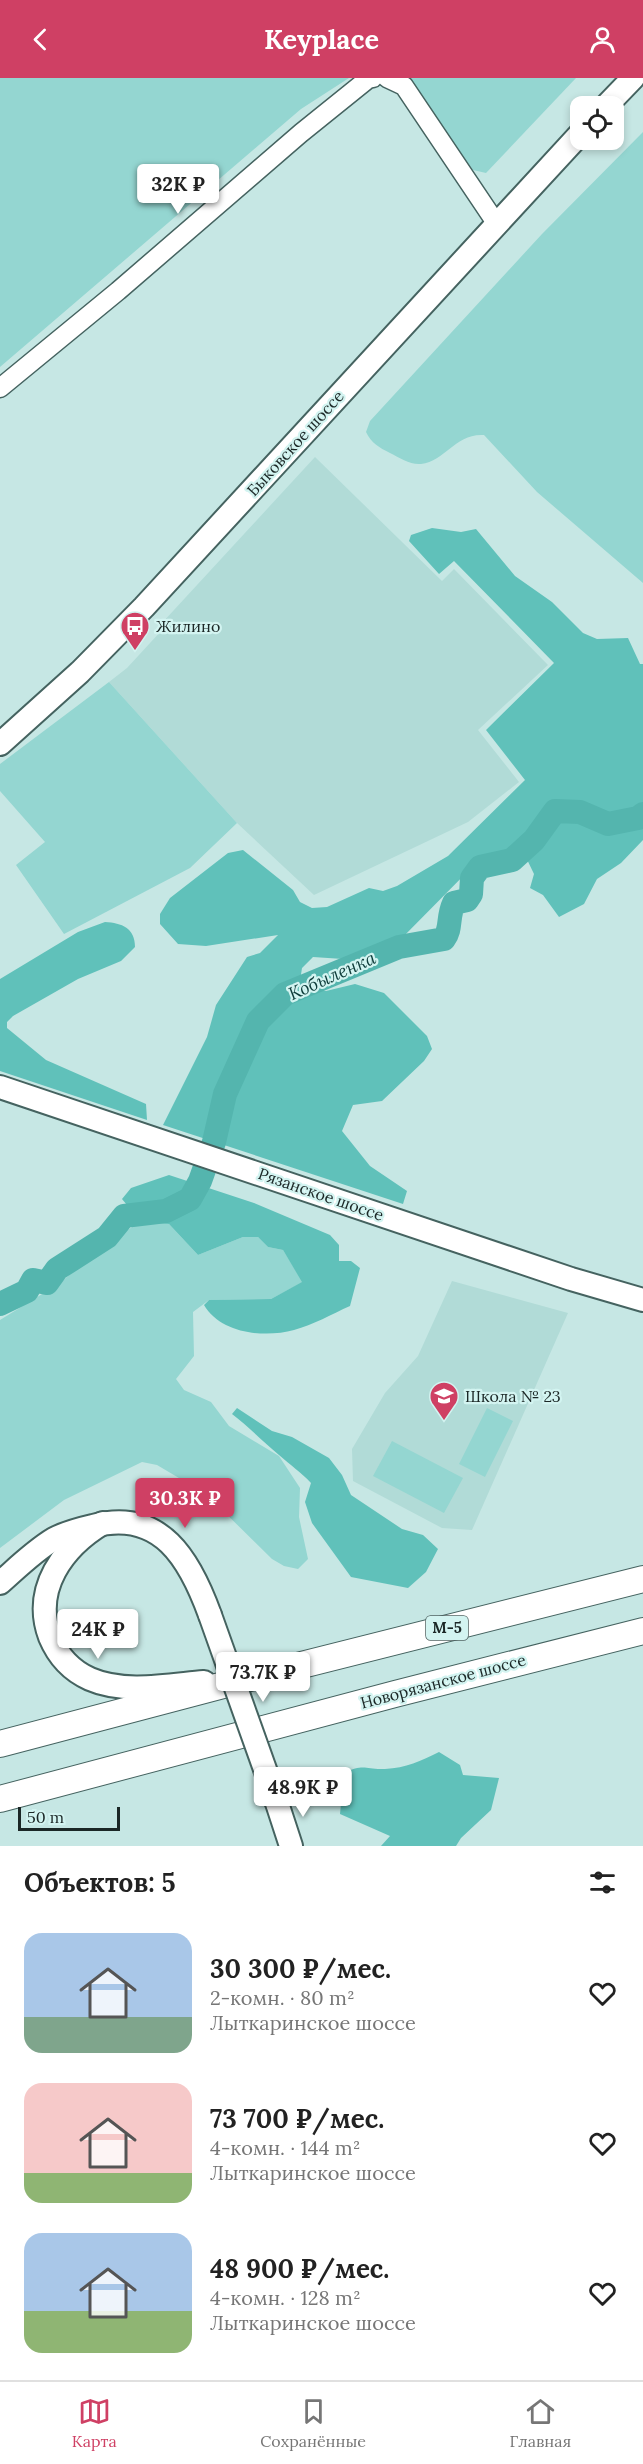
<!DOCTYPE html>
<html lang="ru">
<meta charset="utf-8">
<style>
:root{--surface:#fff;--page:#f6f6f6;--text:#222;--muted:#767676;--line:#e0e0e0;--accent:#cf4064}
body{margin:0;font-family:Lora,serif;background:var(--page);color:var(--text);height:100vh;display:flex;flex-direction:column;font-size:22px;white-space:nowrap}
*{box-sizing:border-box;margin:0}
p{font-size:20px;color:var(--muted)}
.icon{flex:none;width:33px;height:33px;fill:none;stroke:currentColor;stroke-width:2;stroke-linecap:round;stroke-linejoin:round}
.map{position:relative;height:1768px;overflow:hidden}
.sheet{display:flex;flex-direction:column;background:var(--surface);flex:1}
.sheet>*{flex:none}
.buttons{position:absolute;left:570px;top:18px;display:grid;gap:12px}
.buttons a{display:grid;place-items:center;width:54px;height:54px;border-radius:12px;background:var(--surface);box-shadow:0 3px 9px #0003;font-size:30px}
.scale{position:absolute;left:18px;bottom:15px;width:102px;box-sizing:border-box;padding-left:6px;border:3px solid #1b2726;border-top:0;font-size:16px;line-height:21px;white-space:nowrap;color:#1b2726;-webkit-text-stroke:4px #d3f4f1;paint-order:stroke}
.price{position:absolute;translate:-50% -51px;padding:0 14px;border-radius:6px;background:#fff;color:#222;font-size:20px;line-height:39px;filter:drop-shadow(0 2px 3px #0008)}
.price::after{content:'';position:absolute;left:50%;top:36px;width:18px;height:14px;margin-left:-9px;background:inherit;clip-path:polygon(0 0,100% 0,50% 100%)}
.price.current{background:var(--accent);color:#fff}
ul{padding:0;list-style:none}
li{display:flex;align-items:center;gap:18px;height:150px;padding:0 24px}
li span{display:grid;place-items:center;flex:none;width:168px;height:120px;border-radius:18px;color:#555}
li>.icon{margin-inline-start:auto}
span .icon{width:72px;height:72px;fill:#fffc;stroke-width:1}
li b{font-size:26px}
h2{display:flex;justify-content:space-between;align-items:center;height:72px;padding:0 24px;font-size:26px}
header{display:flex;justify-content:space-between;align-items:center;height:78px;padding:0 24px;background:var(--accent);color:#fff;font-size:27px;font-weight:700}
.tab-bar{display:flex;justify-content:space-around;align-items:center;height:84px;border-top:2px solid var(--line);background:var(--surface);font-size:16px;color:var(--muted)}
.tab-bar a{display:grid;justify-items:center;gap:3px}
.tab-bar .current{color:var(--accent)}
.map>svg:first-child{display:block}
.built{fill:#b1dbd7}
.green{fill:#94d6d1}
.forest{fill:#60c1ba}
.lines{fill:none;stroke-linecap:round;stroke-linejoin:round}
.river{stroke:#54b5ae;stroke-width:24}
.minor-casing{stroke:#456360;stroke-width:21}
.major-casing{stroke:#456360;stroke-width:26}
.highway-casing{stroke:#456360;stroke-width:28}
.minor{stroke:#fff;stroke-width:18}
.major{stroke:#fff;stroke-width:22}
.highway{stroke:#fff;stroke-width:26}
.major-bridge-casing{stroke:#456360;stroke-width:26;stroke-linecap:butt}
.major-bridge{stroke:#fff;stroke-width:22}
.labels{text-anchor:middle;stroke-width:4.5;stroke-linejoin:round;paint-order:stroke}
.shield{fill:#d3f4f1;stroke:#526463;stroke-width:1.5}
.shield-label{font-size:15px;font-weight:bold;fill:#1b2726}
.street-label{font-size:16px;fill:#1b2726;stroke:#d3f4f1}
.poi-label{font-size:16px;fill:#1b2726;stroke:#d3f4f1;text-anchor:start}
.water-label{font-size:18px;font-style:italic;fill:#0d3b39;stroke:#d3f4f1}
</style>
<header><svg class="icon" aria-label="back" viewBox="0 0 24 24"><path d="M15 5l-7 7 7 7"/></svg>Keyplace<svg class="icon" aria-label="person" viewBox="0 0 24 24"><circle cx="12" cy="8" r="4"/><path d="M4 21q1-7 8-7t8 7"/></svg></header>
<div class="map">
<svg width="643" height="1768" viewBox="0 0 643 1768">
<rect width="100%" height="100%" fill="#c6e7e4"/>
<g class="built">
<path d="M315 379 442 503 454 491 548 587 478 652 519 704 468 744 314 817 237 745 109 604 127 590 162 552V545Z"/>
<path d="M452 1203 568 1235 472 1452 442 1450 353 1403 352 1371 385 1315 418 1278Z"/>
</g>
<g class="green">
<path d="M0 0H349L301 31 0 289Z"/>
<path d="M403 0H576L486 95 473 92Z"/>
<path d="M643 54V505L537 414 484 357C455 355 446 383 421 386 410 387 400 380 390 375 380 370 371 365 366 354L370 343 542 156Z"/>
<path d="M109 604 237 745 190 790 64 856 16 787 45 764 0 713V686Z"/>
<path d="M141 1144 169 1146 198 1177 243 1159H258L268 1169 283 1172 303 1204 271 1221 209 1222 193 1234 194 1278 176 1301 184 1312 211 1324 229 1348 279 1378 300 1410 299 1439 308 1481 298 1491 284 1488 272 1481 206 1416 157 1387 142 1384 64 1422 0 1470V1242L60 1205 110 1162Z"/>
<path d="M487 1330 513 1343 485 1399 459 1386Z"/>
<path d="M392 1363 463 1400 444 1435 373 1398Z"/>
</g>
<g class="forest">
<path d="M432 450 461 454 476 451 515 498 552 524 583 555 597 561 628 560 640 586H643V762L621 785 597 801 584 826 559 839 543 817 530 810 534 796 521 769 480 781 399 863 343 881 313 879 302 890 300 903 311 910 326 913 355 906 384 915 427 958 432 971 424 983 382 1023 353 1027 342 1053 370 1088 407 1113 403 1126 163 1047 207 959 216 927 247 879 260 875 278 857 206 868 178 866 160 846V836L170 820 228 775 243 772 293 812 300 824 312 830 327 829 369 810 383 813 397 808 448 778 525 702 486 652 554 585 454 483 439 496 409 463 411 457Z"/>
<path d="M105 844C122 845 135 850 135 869L121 883 78 901 13 938 7 944V950L46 982 146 1026 147 1042 0 993V901L78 854Z"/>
<path d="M169 1097 254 1125 330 1157 339 1167V1183H351L360 1190 350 1228C332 1236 313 1247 294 1252 265 1260 221 1256 204 1227L209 1222 271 1221 302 1204 283 1172 268 1169 258 1159H243L198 1177 169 1146 141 1144 122 1121 131 1110Z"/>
<path d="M237 1330 272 1353 292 1359 329 1380 342 1397 351 1417 402 1451 423 1457 438 1471 426 1494 408 1510 351 1499 312 1445 305 1424 311 1405C301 1394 290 1387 279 1377 263 1364 249 1349 232 1336Z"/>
<path d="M439 1674 460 1687 463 1697 499 1700 491 1732 461 1760 456 1768H381L390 1758 340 1736 344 1695C365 1685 365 1692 385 1691 406 1690 421 1683 439 1674Z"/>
</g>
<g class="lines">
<path class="river" d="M0 1226 27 1213 33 1202 47 1205 57 1191 107 1159 124 1138 166 1133 190 1121 200 1103 214 1064 225 1016 258 943 285 916 399 869 444 861C452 850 447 840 454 825L467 822 471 816 472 800 480 789 512 782 534 762 555 733 580 734 608 746 638 740 643 736"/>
<g class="minor-casing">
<g id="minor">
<path d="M387 0 404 8 496 145"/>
<path d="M0 310 118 213 301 55 368 1 373 0"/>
</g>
</g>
<g class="major-casing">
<g id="major">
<path d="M606 28 633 0"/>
<path d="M0 666 80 594 144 529 580 56"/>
<path d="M0 1009 571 1201 643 1222"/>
<path d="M103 1445C63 1469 32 1511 50 1559 58 1578 72 1593 90 1601 124 1616 169 1607 204 1604"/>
<path d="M0 1505C17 1490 34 1473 54 1461 65 1455 80 1451 93 1448 161 1430 190 1482 210 1537"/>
<path d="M277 1725 291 1768"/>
</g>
</g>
<g class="highway-casing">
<g id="highway">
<path d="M0 1666 250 1600 643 1501"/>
<path d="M0 1721 395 1616 643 1553"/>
</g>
</g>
<use href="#minor" class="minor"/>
<use href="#major" class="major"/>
<use href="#highway" class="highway"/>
<g class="major-bridge-casing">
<path id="major-bridge" d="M210 1537 277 1725"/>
</g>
<use href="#major-bridge" class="major-bridge"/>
</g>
<defs>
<g id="bus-pin" transform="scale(1.5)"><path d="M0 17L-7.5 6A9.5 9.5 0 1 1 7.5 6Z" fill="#cf4064" stroke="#d3f4f1"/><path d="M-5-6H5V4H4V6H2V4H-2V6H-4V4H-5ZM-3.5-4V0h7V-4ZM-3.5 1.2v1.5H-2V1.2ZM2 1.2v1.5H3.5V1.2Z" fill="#fff"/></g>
<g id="school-pin" transform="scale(1.5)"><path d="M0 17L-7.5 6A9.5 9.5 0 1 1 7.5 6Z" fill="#cf4064" stroke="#d3f4f1"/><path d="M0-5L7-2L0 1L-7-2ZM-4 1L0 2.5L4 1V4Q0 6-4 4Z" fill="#fff"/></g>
</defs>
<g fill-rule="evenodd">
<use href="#bus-pin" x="135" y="548"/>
<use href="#school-pin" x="444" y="1318"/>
</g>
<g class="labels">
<rect class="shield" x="426" y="1538" width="42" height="24" rx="4.5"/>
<g class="shield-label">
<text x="447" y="1555">М-5</text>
</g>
<g class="street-label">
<text transform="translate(295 365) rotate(-48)" y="6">Быковское шоссе</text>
<text transform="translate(321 1116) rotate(19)" y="6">Рязанское шоссе</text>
<text transform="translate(443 1603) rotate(-15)" y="6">Новорязанское шоссе</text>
</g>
<g class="poi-label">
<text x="156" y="554">Жилино</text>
<text x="465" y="1324">Школа № 23</text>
</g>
<g class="water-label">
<text transform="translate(332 898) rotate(-24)" y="6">Кобыленка</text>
</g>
</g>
</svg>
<div class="buttons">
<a><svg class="icon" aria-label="locate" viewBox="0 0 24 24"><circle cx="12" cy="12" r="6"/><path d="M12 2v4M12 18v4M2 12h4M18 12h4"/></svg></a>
</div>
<div class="scale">50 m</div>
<b class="price" style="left:178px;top:137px">32K ₽</b>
<b class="price current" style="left:185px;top:1451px">30.3K ₽</b>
<b class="price" style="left:98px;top:1582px">24K ₽</b>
<b class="price" style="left:263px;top:1625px">73.7K ₽</b>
<b class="price" style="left:303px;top:1740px">48.9K ₽</b>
</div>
<section class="sheet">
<h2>Объектов: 5<svg class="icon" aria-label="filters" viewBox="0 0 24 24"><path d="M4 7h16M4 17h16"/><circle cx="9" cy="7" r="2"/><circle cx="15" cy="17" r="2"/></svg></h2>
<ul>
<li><span style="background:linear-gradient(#a9c7e8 70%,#7fa58c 0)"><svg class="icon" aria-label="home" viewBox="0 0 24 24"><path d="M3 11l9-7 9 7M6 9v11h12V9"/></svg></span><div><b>30 300 ₽/мес.</b><p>2-комн. · 80 m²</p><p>Лыткаринское шоссе</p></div><svg class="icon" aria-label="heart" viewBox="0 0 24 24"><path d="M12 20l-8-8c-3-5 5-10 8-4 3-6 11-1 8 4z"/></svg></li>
<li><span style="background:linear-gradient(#f6c9c9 75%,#8fb573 0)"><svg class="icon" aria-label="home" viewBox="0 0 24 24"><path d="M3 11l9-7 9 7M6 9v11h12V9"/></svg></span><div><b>73 700 ₽/мес.</b><p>4-комн. · 144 m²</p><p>Лыткаринское шоссе</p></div><svg class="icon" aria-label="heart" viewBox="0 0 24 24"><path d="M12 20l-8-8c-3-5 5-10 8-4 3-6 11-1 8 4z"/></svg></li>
<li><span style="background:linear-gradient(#a9c7e8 65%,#8fb573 0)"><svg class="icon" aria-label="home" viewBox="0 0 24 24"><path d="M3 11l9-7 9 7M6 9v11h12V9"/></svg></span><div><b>48 900 ₽/мес.</b><p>4-комн. · 128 m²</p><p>Лыткаринское шоссе</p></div><svg class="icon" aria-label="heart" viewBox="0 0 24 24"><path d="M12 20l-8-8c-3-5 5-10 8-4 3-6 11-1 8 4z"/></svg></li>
</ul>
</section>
<nav class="tab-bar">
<a class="current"><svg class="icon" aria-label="map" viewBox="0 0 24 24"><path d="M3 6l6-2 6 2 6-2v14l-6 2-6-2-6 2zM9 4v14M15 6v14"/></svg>Карта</a>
<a><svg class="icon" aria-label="saved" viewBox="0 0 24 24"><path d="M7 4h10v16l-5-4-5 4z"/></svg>Сохранённые</a>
<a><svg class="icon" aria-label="home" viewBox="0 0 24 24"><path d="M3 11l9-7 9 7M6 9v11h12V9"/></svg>Главная</a>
</nav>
